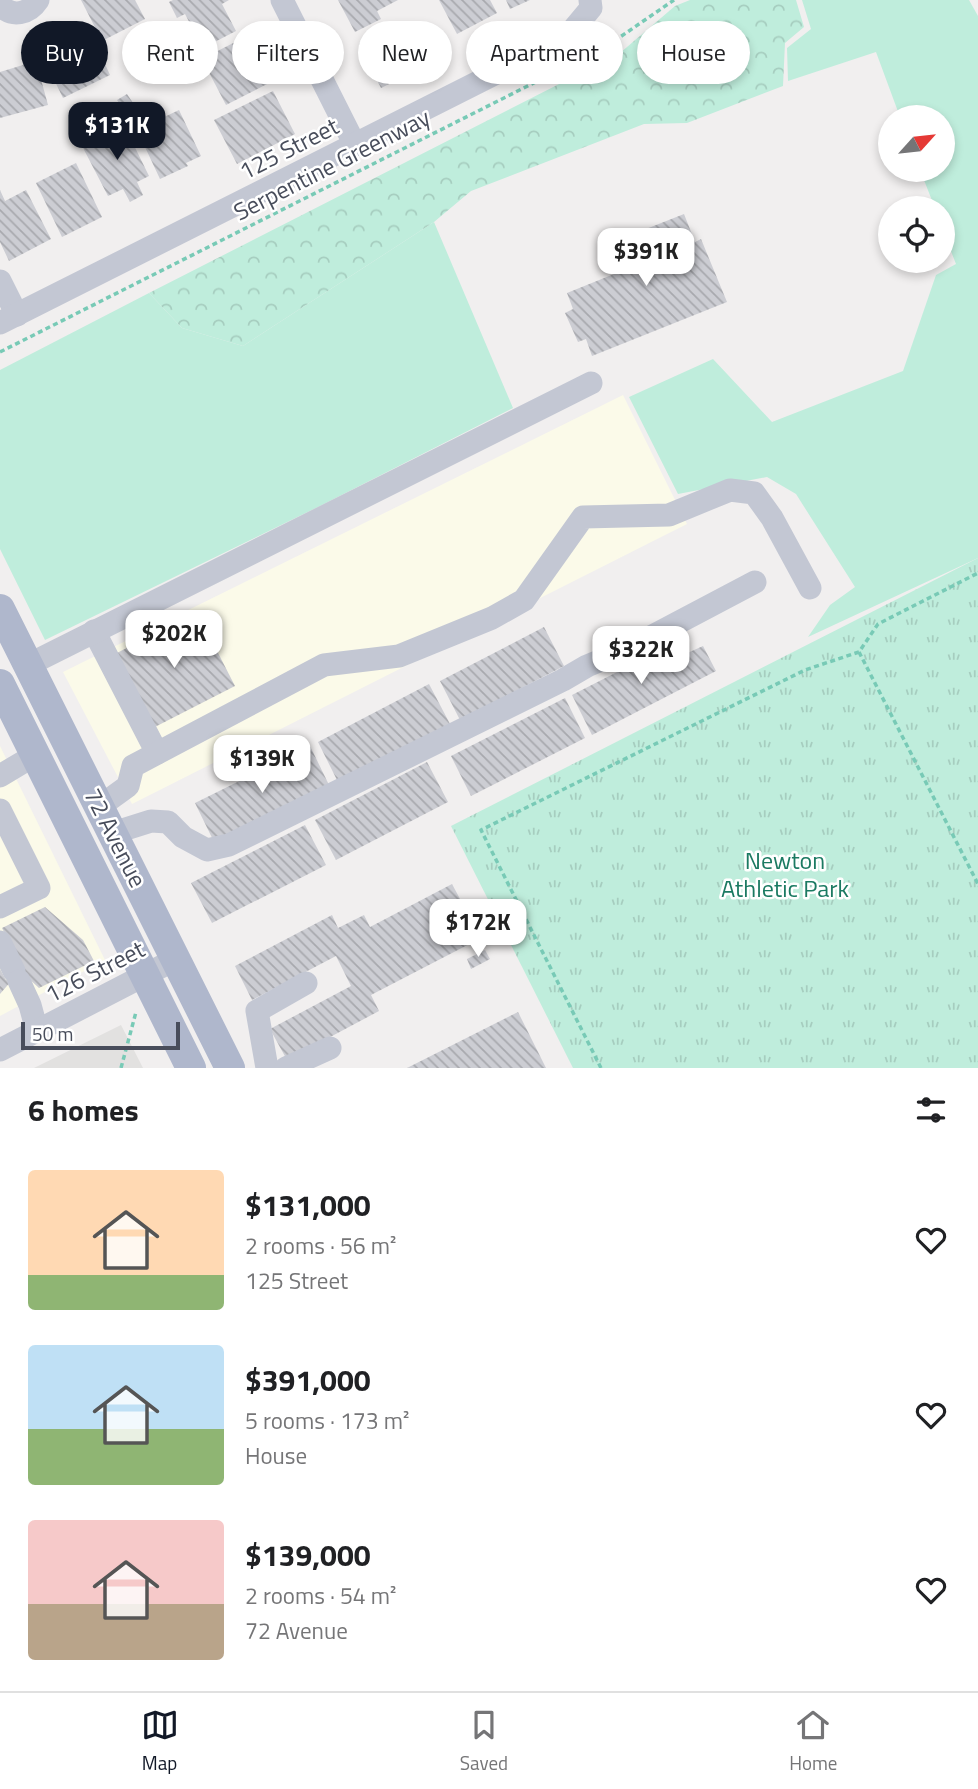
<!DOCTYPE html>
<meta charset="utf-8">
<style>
:root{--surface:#fff;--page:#f6f6f6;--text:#202124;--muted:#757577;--line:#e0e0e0;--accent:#111827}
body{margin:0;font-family:"Titillium Web",sans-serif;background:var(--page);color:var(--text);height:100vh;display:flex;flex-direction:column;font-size:26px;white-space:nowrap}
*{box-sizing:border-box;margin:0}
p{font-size:23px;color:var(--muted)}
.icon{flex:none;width:38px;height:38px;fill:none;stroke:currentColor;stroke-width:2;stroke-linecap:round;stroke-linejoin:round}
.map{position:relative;height:1068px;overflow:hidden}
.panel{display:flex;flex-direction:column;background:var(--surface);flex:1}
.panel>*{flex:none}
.hud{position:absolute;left:21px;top:21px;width:936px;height:63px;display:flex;gap:14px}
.needle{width:46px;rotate:63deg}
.fabs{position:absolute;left:878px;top:105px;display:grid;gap:14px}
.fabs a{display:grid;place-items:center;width:77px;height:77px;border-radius:50%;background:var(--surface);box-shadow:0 4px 10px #0003;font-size:35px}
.scale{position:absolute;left:21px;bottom:18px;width:159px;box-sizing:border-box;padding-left:7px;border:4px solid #484d5b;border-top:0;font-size:19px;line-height:24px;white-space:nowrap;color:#484d5b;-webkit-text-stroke:5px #fff;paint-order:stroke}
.price{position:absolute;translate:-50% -60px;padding:0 16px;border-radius:14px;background:#fff;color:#222;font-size:23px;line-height:46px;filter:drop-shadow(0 2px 4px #0008)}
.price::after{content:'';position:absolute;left:50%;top:42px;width:21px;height:16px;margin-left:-10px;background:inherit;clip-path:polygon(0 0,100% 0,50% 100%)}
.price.active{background:var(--accent);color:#fff}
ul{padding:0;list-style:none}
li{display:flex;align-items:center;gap:21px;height:175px;padding:0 28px}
li span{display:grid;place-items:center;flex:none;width:196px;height:140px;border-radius:7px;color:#555}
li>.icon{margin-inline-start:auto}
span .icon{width:84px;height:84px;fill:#fffc;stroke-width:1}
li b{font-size:30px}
h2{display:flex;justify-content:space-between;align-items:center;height:84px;padding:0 28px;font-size:30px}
.pill{padding:0 24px;border-radius:32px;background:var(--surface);box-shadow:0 4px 10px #0003;font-size:24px;line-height:63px}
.pill.active{background:var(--accent);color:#fff}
.tab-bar{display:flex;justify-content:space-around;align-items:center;height:98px;border-top:2px solid var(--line);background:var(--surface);font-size:19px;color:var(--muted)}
.tab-bar a{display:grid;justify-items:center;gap:4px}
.tab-bar .active{color:var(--accent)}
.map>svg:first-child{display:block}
.commercial{fill:#fbfae9}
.education{fill:#e2e1e0}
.green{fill:#bfeddc}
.forest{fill:url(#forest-crowns)}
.park{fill:url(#park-tufts)}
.building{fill:url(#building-back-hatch)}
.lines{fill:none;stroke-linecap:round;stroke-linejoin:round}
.path{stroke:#78cab6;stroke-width:3.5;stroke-dasharray:5 3.5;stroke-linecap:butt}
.minor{stroke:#c3c7d3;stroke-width:23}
.major{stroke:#afb7cc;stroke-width:30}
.labels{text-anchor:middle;stroke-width:5;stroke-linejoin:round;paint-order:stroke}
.street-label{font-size:24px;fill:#484d5b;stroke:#fff}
.park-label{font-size:24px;fill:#1b7a62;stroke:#fff}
</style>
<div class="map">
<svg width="978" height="1068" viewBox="0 0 978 1068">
<defs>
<pattern id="forest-crowns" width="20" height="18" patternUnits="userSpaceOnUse" patternTransform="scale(1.75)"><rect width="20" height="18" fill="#bfeddc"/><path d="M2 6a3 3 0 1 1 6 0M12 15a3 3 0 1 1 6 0" fill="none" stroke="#a6cdbf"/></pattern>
<pattern id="park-tufts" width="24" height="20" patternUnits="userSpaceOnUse" patternTransform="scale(1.75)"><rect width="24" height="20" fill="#bfeddc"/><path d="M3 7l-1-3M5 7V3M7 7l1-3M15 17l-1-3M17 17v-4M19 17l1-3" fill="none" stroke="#a6cdbf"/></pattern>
<pattern id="building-back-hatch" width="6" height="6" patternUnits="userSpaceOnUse" patternTransform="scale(1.75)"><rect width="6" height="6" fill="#cccdd3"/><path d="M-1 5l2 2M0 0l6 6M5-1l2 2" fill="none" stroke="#a8a9ae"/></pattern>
</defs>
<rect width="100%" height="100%" fill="#f1efef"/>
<g class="commercial">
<path d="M623 395 687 524 132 804 63 672Z"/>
<path d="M0 746 105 960 0 1016Z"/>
</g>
<path class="education" d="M121 1025 143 1068H34Z"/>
<g class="green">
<path d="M802 0H969L978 16V558L808 637 830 605 855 587 796 494 767 477 678 494 629 397 713 359 772 422 903 371 936 275 956 264 943 231V208H935L920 170H943V117H900L876 52 788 81 787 48 811 29Z"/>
<path d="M434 222 513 408 318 507 45 640 0 549V370L149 293 182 328 243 346Z"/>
</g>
<path class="forest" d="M690 0H796L804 27 785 43 783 86 687 123 644 124 471 191 434 222 243 346 182 328 149 293 620 53 675 6Z"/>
<path class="park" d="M978 558V1068H573L451 826Z"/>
<g class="building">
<path d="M81 0H135L145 19 102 41Z"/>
<path d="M173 0H229L222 4 236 31 203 48 185 14 177 18 169 2Z"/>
<path d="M338 0H398L377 11 381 19 355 32Z"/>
<path d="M439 0H490L497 13 457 34Z"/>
<path d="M506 0H530L510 9Z"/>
<path d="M406 21 428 65 381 88 359 44Z"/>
<path d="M245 37 269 83 226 105 202 59Z"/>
<path d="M93 38 110 75 63 98 45 61Z"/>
<path d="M36 61 48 105 0 118V72Z"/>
<path d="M181 65 187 73 175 81 169 73Z"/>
<path d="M273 91 295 134 237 164 214 120Z"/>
<path d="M127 94 133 103 123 109 117 100Z"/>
<path d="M179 110 201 156 186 163 188 166 160 179 137 130Z"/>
<path d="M123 123 149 176 137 182 143 195 130 202 123 189 108 196 81 144Z"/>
<path d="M76 163 102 217 62 237 36 183Z"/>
<path d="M0 190 5 201 26 190 51 239 9 261 0 242Z"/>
<path d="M684 214 695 242 701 239 727 302 592 356 586 339 578 342 565 313 573 309 567 293 619 272 608 244Z"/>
<path d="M197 612 235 686 151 729 113 655Z"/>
<path d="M544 627 564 666 460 720 440 681Z"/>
<path d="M676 642 683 655 703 646 716 671 592 735 572 695Z"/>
<path d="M429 684 450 724 338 782 318 742Z"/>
<path d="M565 698 585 738 471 796 451 756Z"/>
<path d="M310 746 330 787 215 844 195 803Z"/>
<path d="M427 762 448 802 336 860 315 820Z"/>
<path d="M305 825 326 865 212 923 191 883Z"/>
<path d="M452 884 481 938 371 995 379 1011 287 1060 270 1029 351 986 336 956 252 1000 235 966 332 915 338 928 364 915 370 927Z"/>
<path d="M45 907 83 940 94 961 39 988 27 977 12 980 0 994V969L6 980 20 964 2 928Z"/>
<path d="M485 950 490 959 471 969 467 959Z"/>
<path d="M518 1012 546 1068H407Z"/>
</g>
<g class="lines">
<g class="path">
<path d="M0 352 607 46 674 0"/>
<path d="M859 652 978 884"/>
<path d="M121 1068 136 1012"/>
<path d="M601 1068 481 830 805 670 859 652 878 624 978 573"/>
</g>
<g class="minor">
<path d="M282 0 355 145"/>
<path d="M0 5C12 18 29 14 38 0"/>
<path d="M0 281 17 315"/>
<path d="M0 323 566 38 591 8 590 0"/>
<path d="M94 631 157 753"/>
<path d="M28 665 591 383"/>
<path d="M0 776 35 755"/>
<path d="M99 807 128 786 133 766 324 665 399 656 492 618 524 600 583 517 669 515 730 490 754 493 772 518 810 588"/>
<path d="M0 810 39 888 0 907"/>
<path d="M113 833 151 821 168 822 183 837 207 850 229 845 563 680 587 666 630 648 755 582"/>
<path d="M0 942 14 971"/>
<path d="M19 981 30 1005 37 1031"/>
<path d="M0 1050 176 959"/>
<path d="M267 1068 257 1011 306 983"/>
<path d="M286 1068 330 1048"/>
</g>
<g class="major">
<path d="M0 609 230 1068"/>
<path d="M0 684 191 1068"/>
</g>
</g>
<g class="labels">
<g class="street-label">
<text transform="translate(289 149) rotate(-27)" y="8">125 Street</text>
<text transform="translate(332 165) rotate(-27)" y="8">Serpentine Greenway</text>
<text transform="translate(115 838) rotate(63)" y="8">72 Avenue</text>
<text transform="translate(95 972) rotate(-27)" y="8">126 Street</text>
</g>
<g class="park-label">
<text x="785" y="869">Newton<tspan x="785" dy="28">Athletic Park</tspan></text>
</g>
</g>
</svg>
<div class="fabs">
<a><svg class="needle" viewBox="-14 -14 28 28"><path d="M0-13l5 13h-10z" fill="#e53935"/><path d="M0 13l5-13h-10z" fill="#757577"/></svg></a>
<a><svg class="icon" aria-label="locate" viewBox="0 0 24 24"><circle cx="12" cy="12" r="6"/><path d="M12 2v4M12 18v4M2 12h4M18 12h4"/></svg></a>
</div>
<div class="scale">50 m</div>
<b class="price active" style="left:117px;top:162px">$131K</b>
<b class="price" style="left:646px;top:288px">$391K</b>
<b class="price" style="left:174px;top:670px">$202K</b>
<b class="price" style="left:641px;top:686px">$322K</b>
<b class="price" style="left:262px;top:795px">$139K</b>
<b class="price" style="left:478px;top:959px">$172K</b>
<div class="hud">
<a class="pill active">Buy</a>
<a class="pill">Rent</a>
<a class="pill">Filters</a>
<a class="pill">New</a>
<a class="pill">Apartment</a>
<a class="pill">House</a>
</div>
</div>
<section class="panel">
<h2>6 homes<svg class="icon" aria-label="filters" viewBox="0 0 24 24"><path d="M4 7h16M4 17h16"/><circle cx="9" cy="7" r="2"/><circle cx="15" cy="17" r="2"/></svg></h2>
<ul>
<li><span style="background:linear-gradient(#ffd9b3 75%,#8fb573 0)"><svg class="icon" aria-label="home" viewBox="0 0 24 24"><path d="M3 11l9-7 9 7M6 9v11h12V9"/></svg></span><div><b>$131,000</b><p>2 rooms · 56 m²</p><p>125 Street</p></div><svg class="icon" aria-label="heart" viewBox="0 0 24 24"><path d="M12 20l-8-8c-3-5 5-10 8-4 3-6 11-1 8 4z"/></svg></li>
<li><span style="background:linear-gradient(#bfe0f5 60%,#8fb573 0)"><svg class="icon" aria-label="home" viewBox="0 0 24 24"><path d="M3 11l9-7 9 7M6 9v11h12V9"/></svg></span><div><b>$391,000</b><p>5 rooms · 173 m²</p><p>House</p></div><svg class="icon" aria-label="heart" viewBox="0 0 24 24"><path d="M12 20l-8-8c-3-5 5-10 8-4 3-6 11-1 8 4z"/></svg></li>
<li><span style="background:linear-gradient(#f6c9c9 60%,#b9a48a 0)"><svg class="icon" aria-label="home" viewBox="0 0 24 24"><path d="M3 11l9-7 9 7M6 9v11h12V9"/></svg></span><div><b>$139,000</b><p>2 rooms · 54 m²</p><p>72 Avenue</p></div><svg class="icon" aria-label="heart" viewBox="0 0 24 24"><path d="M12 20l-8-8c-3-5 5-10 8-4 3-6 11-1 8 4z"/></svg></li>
</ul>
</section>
<nav class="tab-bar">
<a class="active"><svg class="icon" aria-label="map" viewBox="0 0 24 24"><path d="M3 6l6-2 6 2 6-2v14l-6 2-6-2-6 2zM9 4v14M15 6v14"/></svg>Map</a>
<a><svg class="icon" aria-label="saved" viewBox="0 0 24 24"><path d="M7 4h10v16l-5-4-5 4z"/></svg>Saved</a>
<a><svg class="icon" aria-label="home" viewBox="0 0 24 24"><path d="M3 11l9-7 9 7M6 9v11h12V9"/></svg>Home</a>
</nav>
